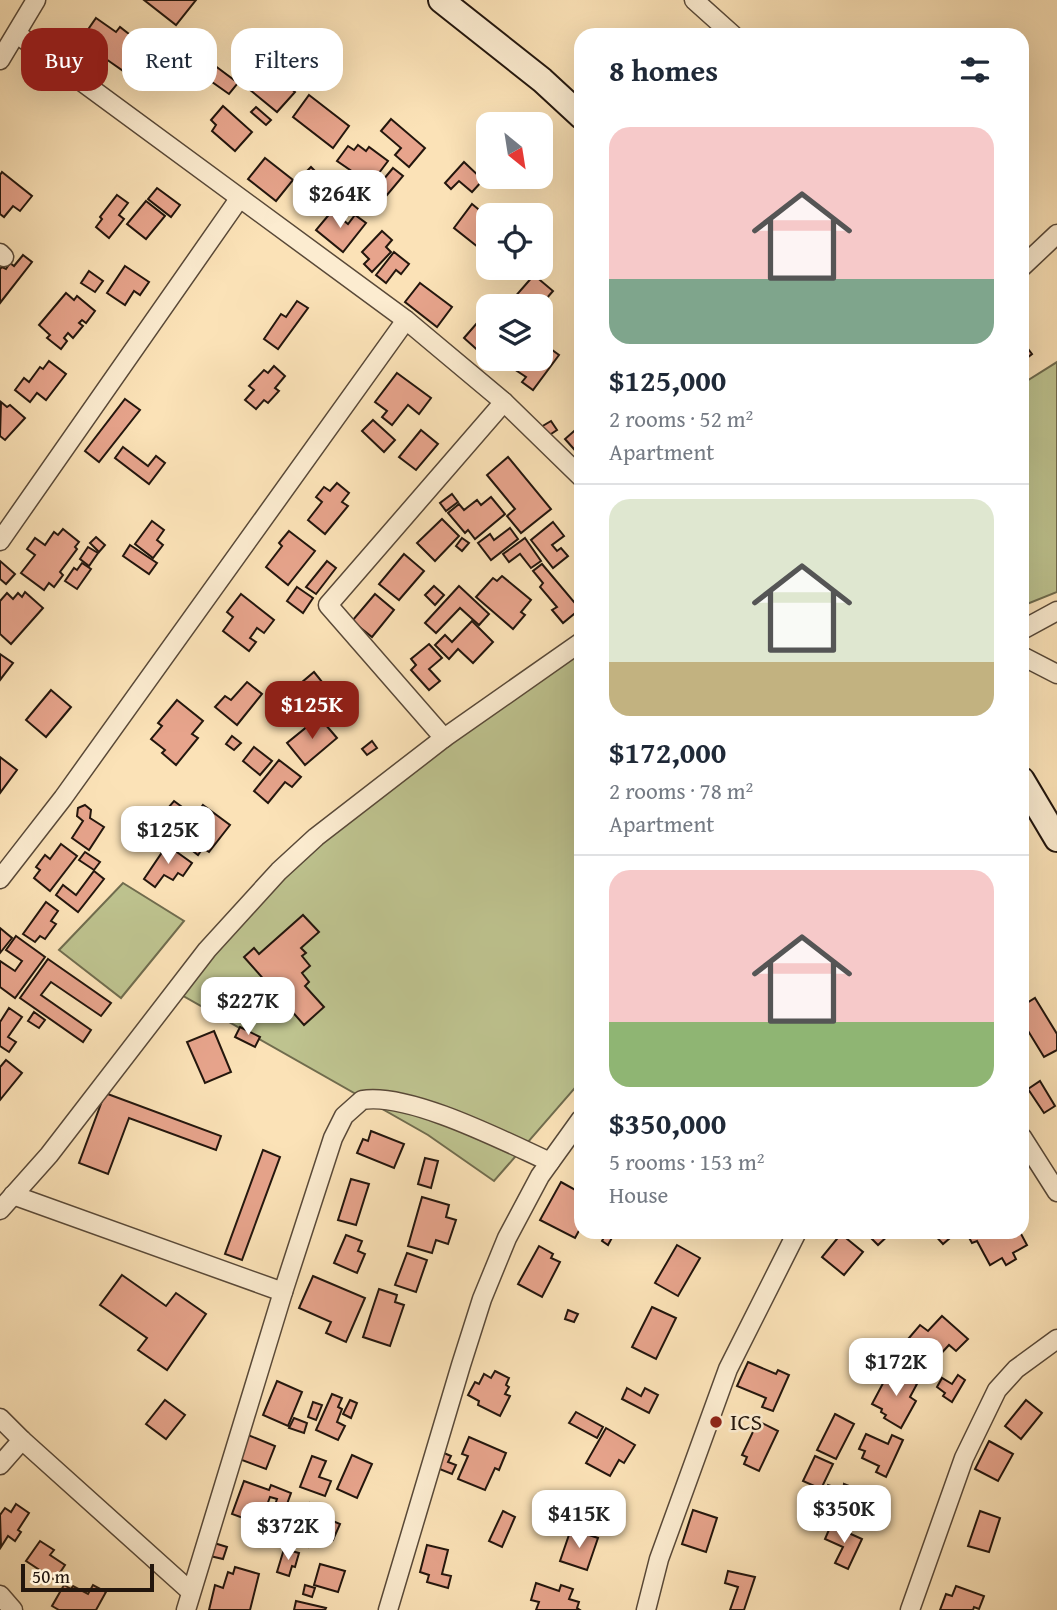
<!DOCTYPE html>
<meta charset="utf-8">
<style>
:root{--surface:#fff;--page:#f2f2f3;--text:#1f2937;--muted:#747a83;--line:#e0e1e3;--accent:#8f2418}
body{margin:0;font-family:"Gentium Book Plus",serif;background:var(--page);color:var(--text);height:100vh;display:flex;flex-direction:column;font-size:26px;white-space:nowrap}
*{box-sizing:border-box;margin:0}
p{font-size:23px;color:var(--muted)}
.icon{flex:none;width:38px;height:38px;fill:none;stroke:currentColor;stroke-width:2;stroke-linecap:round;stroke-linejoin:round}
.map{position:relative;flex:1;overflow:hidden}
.details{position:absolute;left:574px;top:28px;width:455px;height:1211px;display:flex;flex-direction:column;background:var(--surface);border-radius:21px;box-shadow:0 7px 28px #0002}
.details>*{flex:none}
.banner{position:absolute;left:21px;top:28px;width:448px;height:63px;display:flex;gap:14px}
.needle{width:46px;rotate:150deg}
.controls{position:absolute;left:476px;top:112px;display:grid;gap:14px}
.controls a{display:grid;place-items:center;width:77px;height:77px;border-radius:14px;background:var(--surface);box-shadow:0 7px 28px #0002;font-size:35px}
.scale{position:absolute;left:21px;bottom:18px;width:133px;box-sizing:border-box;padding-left:7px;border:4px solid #23160d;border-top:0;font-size:19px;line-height:24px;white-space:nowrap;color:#23160d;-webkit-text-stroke:5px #fcecd0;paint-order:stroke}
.price{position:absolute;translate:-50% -60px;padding:0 16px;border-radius:14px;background:#fff;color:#222;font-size:23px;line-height:46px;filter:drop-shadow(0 2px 4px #0008)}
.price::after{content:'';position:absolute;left:50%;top:42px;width:21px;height:16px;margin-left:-10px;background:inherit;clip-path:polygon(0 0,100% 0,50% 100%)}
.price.active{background:var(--accent);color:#fff}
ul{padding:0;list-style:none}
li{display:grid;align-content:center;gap:14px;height:371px;padding:0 35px}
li+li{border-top:2px solid var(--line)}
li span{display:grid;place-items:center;height:217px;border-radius:21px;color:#555}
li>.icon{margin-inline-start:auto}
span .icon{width:126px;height:126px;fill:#fffc;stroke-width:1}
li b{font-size:30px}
h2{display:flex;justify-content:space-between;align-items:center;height:84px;padding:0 35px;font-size:30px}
.pill{padding:0 24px;border-radius:21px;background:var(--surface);box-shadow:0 7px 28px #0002;font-size:24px;line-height:63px}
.pill.active{background:var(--accent);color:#fff}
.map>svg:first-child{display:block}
.green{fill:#bec38f;stroke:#706c4e;stroke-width:2}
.building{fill:#e7a48c;stroke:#23160d;stroke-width:2}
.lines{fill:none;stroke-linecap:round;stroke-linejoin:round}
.minor-casing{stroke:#594938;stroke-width:21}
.secondary-casing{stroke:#23160d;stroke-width:28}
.minor{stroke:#fcecd0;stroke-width:18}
.secondary{stroke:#fcecd0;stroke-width:24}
.poi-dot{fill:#8f2418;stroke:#fcecd0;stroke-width:2.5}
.labels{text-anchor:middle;stroke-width:5;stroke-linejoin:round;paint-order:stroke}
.poi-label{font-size:24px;fill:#23160d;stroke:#fcecd0;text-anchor:start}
</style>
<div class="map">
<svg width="1057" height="1610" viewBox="0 0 1057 1610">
<rect width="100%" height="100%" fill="#fbe2b7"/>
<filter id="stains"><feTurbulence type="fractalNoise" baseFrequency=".00286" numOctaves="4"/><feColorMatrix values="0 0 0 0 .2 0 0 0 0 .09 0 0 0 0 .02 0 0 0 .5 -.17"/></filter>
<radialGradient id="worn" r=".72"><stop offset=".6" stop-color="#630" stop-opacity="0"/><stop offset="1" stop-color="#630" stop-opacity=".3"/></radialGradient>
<g class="green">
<path d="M1057 362V592L1022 606V384Z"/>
<path d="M572 643 581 660V1081L494 1181 428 1135 171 989 290 860Z"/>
<path d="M123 883 184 921 121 998 59 950Z"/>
</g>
<g class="building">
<path d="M144 0H196L176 25Z"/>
<path d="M96 18 116 32 120 27 134 38 131 43 145 53 129 75 106 59 101 65 84 53 96 37 87 31Z"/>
<path d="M289 42 296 50 286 58 279 51Z"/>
<path d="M262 64 295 92 277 112 244 85Z"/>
<path d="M214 65 238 83 229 94 205 77Z"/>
<path d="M309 95 349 126 333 148 293 117Z"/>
<path d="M223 106 252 132 235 151 212 131 216 125 211 120Z"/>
<path d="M256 107 271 120 266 125 251 112Z"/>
<path d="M391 119 425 148 409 167 395 155 401 148 381 131Z"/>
<path d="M358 145 366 151 369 147 388 161 366 190 349 177 353 172 337 161 348 146 354 150Z"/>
<path d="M265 158 293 180 276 201 248 179Z"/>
<path d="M464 162 483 180 472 192 459 181 451 189 445 183Z"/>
<path d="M311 167 320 176 306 191 296 182Z"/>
<path d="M393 168 403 176 387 195 378 186Z"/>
<path d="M2 172 32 196 20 211 13 206 4 217 0 214V175Z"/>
<path d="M157 188 180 205 171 217 148 199Z"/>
<path d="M346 188 367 206 361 212 340 195Z"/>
<path d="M362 190 373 198 369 203 358 195Z"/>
<path d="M117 195 128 203 119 215 124 219 109 238 96 227 102 219 100 217Z"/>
<path d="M146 201 165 216 146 239 127 224Z"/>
<path d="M472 204 483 213 479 217 488 224V255L454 228Z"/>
<path d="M332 211 348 224 355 215 366 223 343 252 316 230Z"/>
<path d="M382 231 392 240 386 247 391 252 372 272 364 264 369 259 362 252Z"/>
<path d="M394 252 409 264 401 274 396 270 386 283 376 275Z"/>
<path d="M23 255 32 262 0 303V269L2 267 6 269 10 263 14 266Z"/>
<path d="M125 266 149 282 140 295 134 291 125 305 107 293Z"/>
<path d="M89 271 103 281 95 292 81 283Z"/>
<path d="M534 275 553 291 540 306H507Z"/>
<path d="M420 283 452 307 437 327 405 302Z"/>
<path d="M66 293 74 300 77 296 95 311 86 323 82 320 79 323 83 326 73 338 68 333 64 338 67 341 61 349 47 338 50 335 39 325Z"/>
<path d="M297 301 308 308 278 349 264 339 281 314 286 317Z"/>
<path d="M484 315 488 319V359H496L492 363 464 338Z"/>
<path d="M1022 341 1032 354 1022 362Z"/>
<path d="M544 344 559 355 533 390 522 382 526 377 514 369 521 359H541V347Z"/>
<path d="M49 361 66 374 46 400 37 393 30 402 15 390 24 378 29 382 40 367 43 369Z"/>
<path d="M274 366 285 376 275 388 279 391 268 403 264 400 256 409 245 400 254 390 249 386 264 370 268 373Z"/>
<path d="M397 373 431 398 419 414 408 405 392 425 382 417 387 411 375 402Z"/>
<path d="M125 399 140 410 99 462 85 451Z"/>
<path d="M1 402 7 407 10 405 25 418 5 440 0 436Z"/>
<path d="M373 420 395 440 384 452 362 431Z"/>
<path d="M551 421 557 430 548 436 541 427Z"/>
<path d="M581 425V457L565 439Z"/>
<path d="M421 430 438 444 416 470 399 457Z"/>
<path d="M123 447 148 466 156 456 165 463 149 484 115 458Z"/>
<path d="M508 457 551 509 521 533 507 516 515 509 487 475Z"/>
<path d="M337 483 349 493 342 502 348 506 325 534 308 520 322 502 316 497 324 487 330 491Z"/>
<path d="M452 494 458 502 446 511 440 503Z"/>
<path d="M491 497 505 514 475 539 468 530 465 533 448 513 459 504 464 510 477 500 481 505Z"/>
<path d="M442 519 459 536 435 561 417 543Z"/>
<path d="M152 521 164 530 157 540 163 545 153 558 135 544Z"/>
<path d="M553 522 564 536 552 545 557 551 561 548 568 556 553 568 531 540Z"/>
<path d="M510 528 518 539 491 560 478 543 490 534 494 540Z"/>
<path d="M63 529 79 542 75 547 77 549 60 572 63 575 54 587 49 583 44 590 21 573 35 555 27 549 35 538 45 545 54 532 58 535Z"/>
<path d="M289 531 315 551 288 585 266 567 282 546 279 543Z"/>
<path d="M96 537 105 545 99 552 90 543Z"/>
<path d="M462 538 469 543 462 551 456 546Z"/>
<path d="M525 538 541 561 531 568 520 554 509 562 503 554Z"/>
<path d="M130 545 157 563 149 574 123 556Z"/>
<path d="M88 547 98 553 89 566 80 559Z"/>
<path d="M404 554 424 571 399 600 379 584Z"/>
<path d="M0 561 15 574 6 584 0 579Z"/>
<path d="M327 561 336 568 316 594 306 587Z"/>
<path d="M82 563 91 569 77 589 65 581 74 568 77 570Z"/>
<path d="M542 564 580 609 563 623 552 610 557 607 540 587 543 583 533 571Z"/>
<path d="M502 576 531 600 521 612 525 615 513 629 476 597 493 578 497 581Z"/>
<path d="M434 586 444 595 435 605 425 595Z"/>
<path d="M459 586 489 614 479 625 460 608 436 633 425 623Z"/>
<path d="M297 587 313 598 303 613 287 601Z"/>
<path d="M25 592 43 608 11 644 0 634V601L7 593 13 599 18 593 22 597Z"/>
<path d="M241 594 274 620 264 633 257 628 250 638 256 642 249 651 223 631 233 617 227 612Z"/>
<path d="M375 594 394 610 372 637 352 621Z"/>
<path d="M472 621 493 642 473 663 458 649 449 659 435 645 445 635 452 642Z"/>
<path d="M429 644 442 658 429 669 440 681 429 690 411 670 416 665 411 659Z"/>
<path d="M0 654 13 663 0 680Z"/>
<path d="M314 672 323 683 310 694 301 683Z"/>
<path d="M247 682 262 694 237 725 215 707 225 696 231 700Z"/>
<path d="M51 690 71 707 46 737 26 720Z"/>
<path d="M312 696 319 705 310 711 303 702Z"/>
<path d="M177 700 203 721 192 734 198 738 176 765 162 753 165 750 151 739 162 726 158 723Z"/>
<path d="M319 717 337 738 305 765 287 743Z"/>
<path d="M232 736 241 743 234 750 226 744Z"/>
<path d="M372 741 377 748 367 755 362 749Z"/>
<path d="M254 747 272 761 260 775 243 761Z"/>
<path d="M0 757 17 770 0 793Z"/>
<path d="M279 760 301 777 292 787 285 782 268 803 254 791Z"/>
<path d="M174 801 182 807 170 821 162 815Z"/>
<path d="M85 805 91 810 90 818 104 827 89 850 72 838 83 821 77 816 78 808Z"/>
<path d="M203 805 230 825 209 852 203 848 198 855 180 841 199 817 196 814Z"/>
<path d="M61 844 77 856 50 891 34 878 40 870 36 867 45 855 50 859Z"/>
<path d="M167 845 192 863 183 876 178 873 173 880 164 875 155 887 144 879Z"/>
<path d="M85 852 100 862 94 870 79 860Z"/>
<path d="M94 871 104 879 78 912 56 895 63 885 76 895Z"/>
<path d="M46 902 58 911 51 921 56 924 45 939 40 936 35 942 23 934Z"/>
<path d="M303 915 319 932 301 948 306 953 302 956 310 966 302 973 309 982 305 986 324 1007 304 1025 244 957 254 948 259 954Z"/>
<path d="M0 928 12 938 0 953Z"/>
<path d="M16 936 45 957 15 998 0 987V961L15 971 22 961 6 950Z"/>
<path d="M48 959 111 1003 101 1016 51 982 41 995 91 1030 83 1042 20 998Z"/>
<path d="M1035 998 1057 1034V1050L1044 1057 1022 1021V1006Z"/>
<path d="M9 1008 22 1017 8 1037 16 1042 9 1052 0 1046V1022Z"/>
<path d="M34 1012 45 1020 39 1028 28 1021Z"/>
<path d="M240 1027 260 1037 255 1047 235 1037Z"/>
<path d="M214 1031 231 1072 205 1083 187 1042Z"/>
<path d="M6 1060 22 1073 0 1100V1067Z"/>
<path d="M1040 1081 1055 1106 1044 1113 1028 1089Z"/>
<path d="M105 1093 221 1136 216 1150 129 1118 108 1174 79 1163Z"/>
<path d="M371 1131 404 1144 394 1168 357 1153 363 1139 368 1141Z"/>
<path d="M263 1150 280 1157 242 1260 225 1254Z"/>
<path d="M425 1158 438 1161 431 1188 418 1184Z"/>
<path d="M351 1179 369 1184 356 1225 338 1220Z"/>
<path d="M561 1182 581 1193V1227L575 1238 540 1220Z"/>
<path d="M422 1197 449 1205 446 1217 456 1220 448 1244 436 1240 432 1253 408 1246Z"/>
<path d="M607 1232H615L608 1245 602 1241Z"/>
<path d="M865 1232H892L878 1245Z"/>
<path d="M932 1232H957L943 1244Z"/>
<path d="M971 1232H979L981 1235 987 1232H1020L1027 1245 1013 1253 1016 1259 1006 1265 1002 1258 990 1265 977 1241 972 1243 967 1234Z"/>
<path d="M841 1234 863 1252 844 1275 822 1257Z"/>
<path d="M346 1235 362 1241 358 1251 365 1254 357 1273 334 1263Z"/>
<path d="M677 1245 700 1258 678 1296 655 1283Z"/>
<path d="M539 1246 553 1254 551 1258 560 1262 542 1297 518 1284Z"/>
<path d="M407 1253 427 1260 416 1292 395 1285Z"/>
<path d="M122 1275 166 1306 176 1293 206 1314 167 1370 138 1350 147 1338 100 1305Z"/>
<path d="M313 1276 365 1298 346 1342 326 1333 331 1322 299 1308Z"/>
<path d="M379 1289 397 1295 395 1302 404 1305 390 1346 363 1337Z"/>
<path d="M652 1307 676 1318 656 1359 632 1347Z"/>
<path d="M568 1310 578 1314 574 1322 565 1319Z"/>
<path d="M942 1316 968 1339 956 1351 949 1345 935 1360 909 1338 920 1325 928 1331Z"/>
<path d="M748 1362 776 1374 778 1370 789 1375 773 1411 762 1407 766 1398 737 1386Z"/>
<path d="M890 1370 917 1384 910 1397 916 1401 901 1428 884 1418 886 1415 881 1412 882 1409 872 1404Z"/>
<path d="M495 1371 509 1378 506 1385 509 1387 505 1394 510 1396 500 1416 478 1405 479 1401 468 1395 475 1382 479 1384 484 1374 491 1378Z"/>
<path d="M958 1375 965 1380 952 1402 943 1396 945 1393 937 1387 942 1378 952 1384Z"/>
<path d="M277 1381 302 1392 288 1426 263 1415Z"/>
<path d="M627 1388 641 1396 645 1388 658 1395 649 1413 622 1399Z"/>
<path d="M332 1394 342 1398 338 1407 342 1409 337 1422 345 1426 338 1440 316 1430Z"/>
<path d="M165 1400 185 1415 166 1439 146 1424Z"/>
<path d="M350 1400 357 1403 351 1418 343 1414Z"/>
<path d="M1026 1400 1042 1413 1021 1439 1005 1426Z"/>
<path d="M313 1402 322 1405 316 1420 308 1417Z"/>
<path d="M576 1412 603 1427 597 1438 569 1423Z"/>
<path d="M835 1414 854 1424 836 1459 817 1450Z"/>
<path d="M294 1418 307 1423 304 1433 289 1428Z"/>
<path d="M758 1421 778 1431 759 1471 744 1464 747 1457 742 1455Z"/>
<path d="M606 1428 635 1445 624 1463 619 1460 610 1476 586 1463Z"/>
<path d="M866 1434 888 1444 892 1435 903 1440 886 1477 876 1472 879 1466 862 1458 865 1451 859 1449Z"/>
<path d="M248 1435 275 1446 266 1469 234 1457Z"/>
<path d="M469 1437 506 1453 499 1470 495 1468 485 1490 458 1479 468 1456 462 1454Z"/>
<path d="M989 1441 1013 1454 998 1481 975 1469Z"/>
<path d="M444 1453 451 1456 448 1462 456 1465 452 1474 437 1468Z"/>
<path d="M352 1455 372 1464 357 1498 337 1489Z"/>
<path d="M312 1456 326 1461 319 1477 331 1481 325 1496 300 1487Z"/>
<path d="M815 1456 833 1464 821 1489 803 1481Z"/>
<path d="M244 1481 269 1490 271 1485 291 1493 279 1526 269 1523 277 1499 270 1497 260 1524 232 1514Z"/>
<path d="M844 1484 869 1494 861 1517 855 1516 852 1526 830 1518 836 1508 822 1501 828 1485 843 1490Z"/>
<path d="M310 1503 331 1512 328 1519 340 1524 333 1540 321 1536 317 1546 310 1543 308 1547 294 1542Z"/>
<path d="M16 1504 29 1513 18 1530 21 1532 15 1541 8 1536 1 1547 0 1515 5 1508 11 1512Z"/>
<path d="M693 1510 717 1518 706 1552 682 1544Z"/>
<path d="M503 1511 515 1517 502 1547 489 1541Z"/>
<path d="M980 1511 1000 1518 989 1552 968 1546Z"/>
<path d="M287 1522 296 1525 290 1544 281 1541Z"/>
<path d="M831 1525 862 1539 848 1569 835 1563 843 1547 825 1539Z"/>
<path d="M571 1529 598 1538 587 1570 560 1561Z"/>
<path d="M40 1541 54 1550 50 1555 65 1565 55 1580 26 1561Z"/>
<path d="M214 1543 227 1547 223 1559 210 1556Z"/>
<path d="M427 1545 448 1550 442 1574 451 1576 448 1588 427 1582 429 1575 420 1572Z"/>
<path d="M284 1549 299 1553 295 1567 292 1566 289 1576 277 1572Z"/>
<path d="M320 1564 345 1571 338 1592 314 1585Z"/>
<path d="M235 1567 259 1574 250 1610H209L215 1585 223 1588 228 1572 233 1574Z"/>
<path d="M728 1571 755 1577 744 1610H730L738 1587 725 1583Z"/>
<path d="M536 1583 559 1591 561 1585 573 1589 569 1599 579 1602 577 1608 580 1610H536L539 1602 531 1600Z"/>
<path d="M64 1585 71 1589 73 1586 88 1594 93 1585 106 1592 96 1610H59L52 1606Z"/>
<path d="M305 1585 315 1588 312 1597 303 1594Z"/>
<path d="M956 1586 984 1596 979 1609 974 1607 973 1610H940L946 1594 952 1596Z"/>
<path d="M296 1601 326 1608 325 1610H294Z"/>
</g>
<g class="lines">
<g class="minor-casing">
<g id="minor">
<path d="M694 0 733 35"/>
<path d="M17 34 406 320 504 402 581 477"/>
<path d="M0 60 36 0"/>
<path d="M0 253 4 257"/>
<path d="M1022 267 1057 234"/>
<path d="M0 541 239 199"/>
<path d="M1022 630 1057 611"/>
<path d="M1022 656 1057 674"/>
<path d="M444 738 328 605 504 402"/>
<path d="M0 879 63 798 406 320"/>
<path d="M1022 1137 1057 1192"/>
<path d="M13 1195 283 1292"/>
<path d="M0 1210 49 1155 207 950 279 871 316 837 444 738 581 642"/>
<path d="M0 1418 22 1440 190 1591"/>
<path d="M0 1465 22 1440"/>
<path d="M0 1595 13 1610"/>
<path d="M186 1610 283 1292 333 1138 344 1116 362 1100C409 1092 506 1142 550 1162"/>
<path d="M388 1610 461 1365 482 1299 507 1238 540 1176 581 1119"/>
<path d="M646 1610 659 1559 728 1369 797 1232"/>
<path d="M910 1610 964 1458 997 1390 1016 1369 1057 1339"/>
</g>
</g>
<g class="secondary-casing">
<g id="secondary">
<path d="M441 0 542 80 581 116"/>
<path d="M1022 780 1057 839"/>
</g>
</g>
<use href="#minor" class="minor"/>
<use href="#secondary" class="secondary"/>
</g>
<circle class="poi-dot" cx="716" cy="1422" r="7"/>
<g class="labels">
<g class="poi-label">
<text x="730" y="1430">ICS</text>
</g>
</g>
<rect width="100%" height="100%" filter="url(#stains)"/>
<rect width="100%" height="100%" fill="url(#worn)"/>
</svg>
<div class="controls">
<a><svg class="needle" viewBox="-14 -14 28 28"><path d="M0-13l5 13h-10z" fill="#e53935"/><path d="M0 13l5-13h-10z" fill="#747a83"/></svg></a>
<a><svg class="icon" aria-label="locate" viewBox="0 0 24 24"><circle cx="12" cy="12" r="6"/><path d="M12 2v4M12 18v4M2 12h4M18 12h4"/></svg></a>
<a><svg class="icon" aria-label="layers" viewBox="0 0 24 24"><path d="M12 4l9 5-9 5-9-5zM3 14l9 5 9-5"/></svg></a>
</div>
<div class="scale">50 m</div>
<b class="price" style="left:340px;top:230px">$264K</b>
<b class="price active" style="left:312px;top:741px">$125K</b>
<b class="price" style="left:168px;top:866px">$125K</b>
<b class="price" style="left:248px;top:1037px">$227K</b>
<b class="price" style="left:896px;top:1398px">$172K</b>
<b class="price" style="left:844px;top:1545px">$350K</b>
<b class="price" style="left:579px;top:1550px">$415K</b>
<b class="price" style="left:288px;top:1562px">$372K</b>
<div class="banner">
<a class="pill active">Buy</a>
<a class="pill">Rent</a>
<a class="pill">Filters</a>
</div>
<section class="details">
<h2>8 homes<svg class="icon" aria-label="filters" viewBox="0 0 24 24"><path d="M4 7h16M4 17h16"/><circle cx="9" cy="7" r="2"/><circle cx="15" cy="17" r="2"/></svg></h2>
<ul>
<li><span style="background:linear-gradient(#f6c9c9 70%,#7fa58c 0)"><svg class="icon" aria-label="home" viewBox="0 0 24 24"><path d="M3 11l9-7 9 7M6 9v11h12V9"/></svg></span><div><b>$125,000</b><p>2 rooms · 52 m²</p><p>Apartment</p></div></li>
<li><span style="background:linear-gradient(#dfe7d0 75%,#c2b280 0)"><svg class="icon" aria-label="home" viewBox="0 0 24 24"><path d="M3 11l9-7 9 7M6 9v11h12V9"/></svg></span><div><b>$172,000</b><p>2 rooms · 78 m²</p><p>Apartment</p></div></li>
<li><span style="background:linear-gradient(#f6c9c9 70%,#8fb573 0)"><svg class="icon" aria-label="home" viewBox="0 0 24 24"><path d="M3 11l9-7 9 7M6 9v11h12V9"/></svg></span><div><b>$350,000</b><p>5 rooms · 153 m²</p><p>House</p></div></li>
</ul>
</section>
</div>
